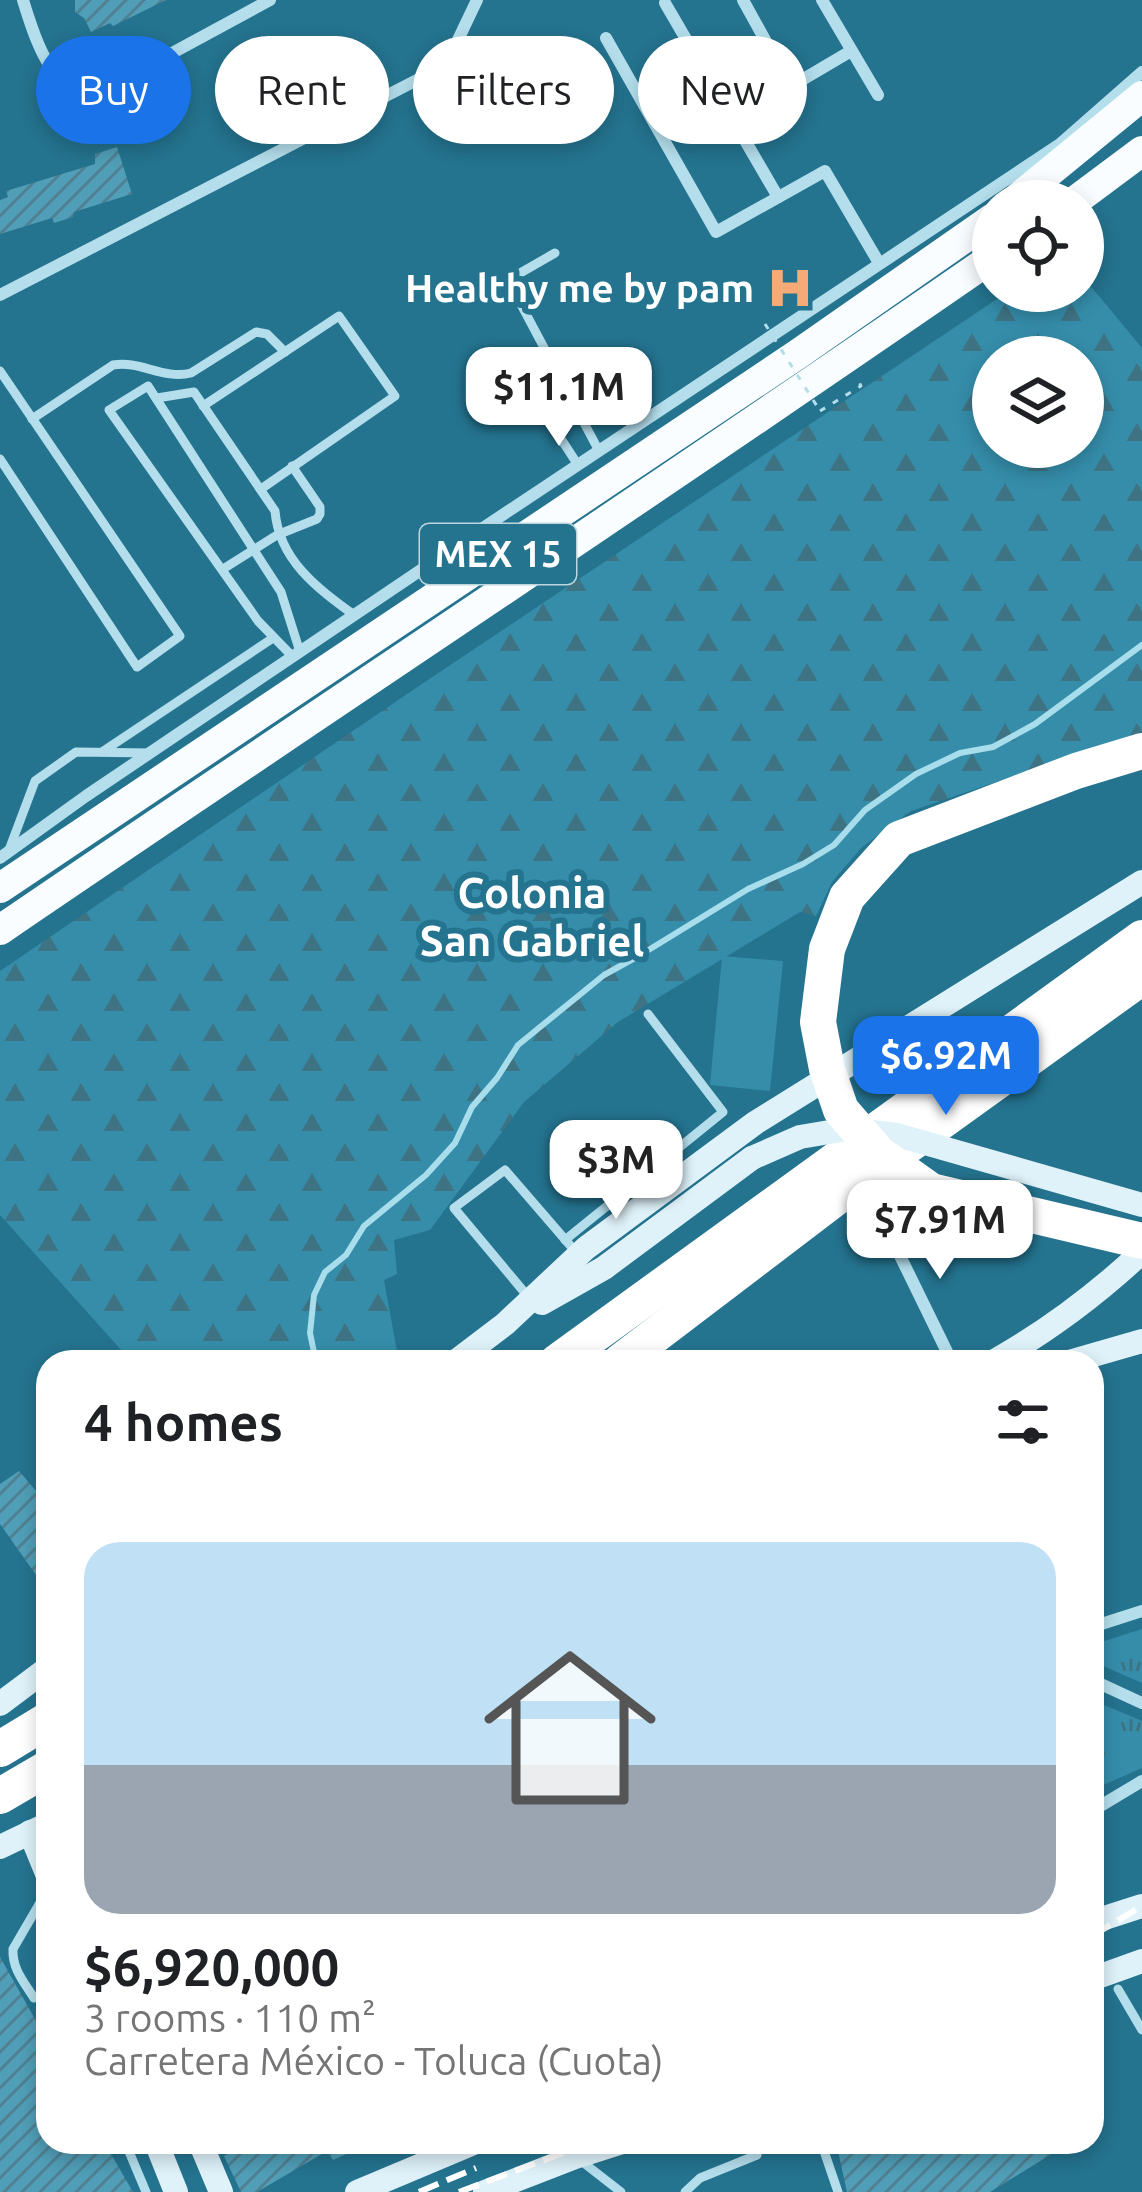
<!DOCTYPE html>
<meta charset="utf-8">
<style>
:root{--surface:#fff;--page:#f2f2f2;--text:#202124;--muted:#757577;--line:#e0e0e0;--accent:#1a73e8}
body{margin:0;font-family:Ubuntu,sans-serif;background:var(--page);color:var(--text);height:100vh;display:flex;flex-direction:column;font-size:45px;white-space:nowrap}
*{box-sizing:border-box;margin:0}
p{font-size:39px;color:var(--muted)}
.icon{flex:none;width:66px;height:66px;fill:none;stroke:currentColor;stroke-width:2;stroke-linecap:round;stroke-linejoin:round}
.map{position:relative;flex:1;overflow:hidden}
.sheet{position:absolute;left:36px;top:1350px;width:1068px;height:804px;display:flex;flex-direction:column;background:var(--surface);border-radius:36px;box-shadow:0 6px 18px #0003}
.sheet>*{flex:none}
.hud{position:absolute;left:36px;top:36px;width:1071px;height:108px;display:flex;gap:24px}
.buttons{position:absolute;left:972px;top:180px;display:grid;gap:24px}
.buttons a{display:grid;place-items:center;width:132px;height:132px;border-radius:50%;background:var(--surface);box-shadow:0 6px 18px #0003;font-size:60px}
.price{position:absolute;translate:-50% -102px;padding:0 27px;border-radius:24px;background:#fff;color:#222;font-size:39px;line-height:78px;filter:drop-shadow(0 3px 6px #0008)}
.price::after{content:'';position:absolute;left:50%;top:72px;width:36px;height:27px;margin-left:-18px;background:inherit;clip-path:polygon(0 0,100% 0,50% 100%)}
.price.current{background:var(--accent);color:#fff}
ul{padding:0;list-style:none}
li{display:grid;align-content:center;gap:24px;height:636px;padding:0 48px}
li+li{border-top:3px solid var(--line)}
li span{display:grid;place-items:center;height:372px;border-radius:36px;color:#555}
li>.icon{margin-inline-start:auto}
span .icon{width:216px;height:216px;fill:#fffc;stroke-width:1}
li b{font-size:51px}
h2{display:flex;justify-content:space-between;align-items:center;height:144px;padding:0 48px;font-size:51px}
.tag{padding:0 42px;border-radius:54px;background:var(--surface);box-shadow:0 6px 18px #0003;font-size:42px;line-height:108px}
.tag.current{background:var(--accent);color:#fff}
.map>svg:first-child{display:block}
.forest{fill:url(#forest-firs);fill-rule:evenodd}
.park{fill:url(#park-tufts)}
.garden{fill:#358daa}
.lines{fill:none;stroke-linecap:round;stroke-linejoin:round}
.stream{stroke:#a8ddec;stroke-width:6}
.building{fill:url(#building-hatch)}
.path{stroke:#b4deec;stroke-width:3;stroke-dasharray:6 9;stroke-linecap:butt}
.lane{stroke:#b4deec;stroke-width:9}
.street{stroke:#b4deec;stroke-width:12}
.secondary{stroke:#dff2f9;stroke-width:24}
.primary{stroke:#f9fdff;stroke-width:30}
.highway{stroke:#fff;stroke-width:36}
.rail{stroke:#fff;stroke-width:6;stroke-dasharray:21 9;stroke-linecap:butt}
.path-bridge{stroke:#b4deec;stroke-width:3;stroke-dasharray:6 9;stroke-linecap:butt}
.secondary-bridge{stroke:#dff2f9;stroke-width:24}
.highway-bridge{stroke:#fff;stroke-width:36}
.labels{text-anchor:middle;stroke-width:12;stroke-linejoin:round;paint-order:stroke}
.shield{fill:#24738f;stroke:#bdd5dd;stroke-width:3}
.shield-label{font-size:36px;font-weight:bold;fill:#fff}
.poi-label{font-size:39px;font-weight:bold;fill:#fff;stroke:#24738f;text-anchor:end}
.neighbourhood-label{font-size:42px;font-weight:bold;fill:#fff;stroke:#24738f}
</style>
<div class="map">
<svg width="1142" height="2192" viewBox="0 0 1142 2192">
<defs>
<pattern id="forest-firs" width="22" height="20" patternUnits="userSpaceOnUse" patternTransform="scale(3)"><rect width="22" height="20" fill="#358daa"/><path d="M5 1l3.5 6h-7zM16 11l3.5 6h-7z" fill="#3e7384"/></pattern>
<pattern id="park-tufts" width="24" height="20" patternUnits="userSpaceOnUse" patternTransform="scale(3)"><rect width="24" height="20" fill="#358daa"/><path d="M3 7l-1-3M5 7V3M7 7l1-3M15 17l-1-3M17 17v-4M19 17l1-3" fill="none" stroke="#3e7384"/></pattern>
<pattern id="building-hatch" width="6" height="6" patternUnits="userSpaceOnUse" patternTransform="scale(3)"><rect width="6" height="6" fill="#509eb7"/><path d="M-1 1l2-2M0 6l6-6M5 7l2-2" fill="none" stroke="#4f8192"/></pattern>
</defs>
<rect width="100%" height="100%" fill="#24738f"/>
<path class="forest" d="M1083 277 1142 348V732L911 811 861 848 832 882 816 916 800 912 618 1022 524 1102 430 1230 394 1240 397 1274 384 1280 399 1362H162L155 1354 143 1362H132L0 1215V971L413 690 1009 291H1083ZM993 357H1083V447H993Z"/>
<g class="park">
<path d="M1142 1629V1683L1092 1661V1645Z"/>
<path d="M1092 1700 1142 1721V1768L1092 1790Z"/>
</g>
<path class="garden" d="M722 956 783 961 770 1091 710 1085Z"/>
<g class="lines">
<path class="stream" d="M316 1362 310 1333 314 1295 325 1272 346 1255 364 1226 426 1175 455 1143 472 1107 497 1078 518 1045 604 975 642 954 748 889 803 864 834 845 865 810 916 774 960 753 993 747 1035 724 1142 645"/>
</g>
<g class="building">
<path d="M75 0H166L113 26 110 23 91 32 84 18 75 12Z"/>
<path d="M117 147 132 194 74 212 73 217 54 223 52 218 0 234V200L8 197 6 191 95 164V154Z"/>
<path d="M19 1471 48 1505V1592L0 1524V1484Z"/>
<path d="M0 1957 48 2042V2142H104L133 2192H0Z"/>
<path d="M249 2142H373L333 2160 327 2151 257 2192H241L224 2156Z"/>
<path d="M836 2142H1071L990 2192H847Z"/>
</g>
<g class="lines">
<path class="path" d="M820 411 861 386 859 382"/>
<g class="lane">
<path d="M555 253 508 280 599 451"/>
<path d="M551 364 524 382 578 465"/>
<path d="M0 371 180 636 137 667 0 459"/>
<path d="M157 398 194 392 275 511C279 560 317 588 354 615"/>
<path d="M203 406 339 316 395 396 261 489"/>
<path d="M32 419 113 365C140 360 163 380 191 373L256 332 267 334 285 352"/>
<path d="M223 569 277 535 317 519 320 514V507L292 466"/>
<path d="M293 657 258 621 109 410 148 386 281 592 300 652"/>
<path d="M102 752 273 638"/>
<path d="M9 850 35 781 76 752 151 753"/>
<path d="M565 1240 723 1112 648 1014"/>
<path d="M530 1299 454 1208 505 1170 575 1251"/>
<path d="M1118 1989 1142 2030"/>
<path d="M34 1998C24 1982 12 1969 13 1949L48 1889"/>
<path d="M125 2142 146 2192"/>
<path d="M821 2142 838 2192"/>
<path d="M580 2160 621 2192"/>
<path d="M685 2192 700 2178 757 2155"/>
</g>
<g class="street">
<path d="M23 0C30 23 43 66 63 81 74 89 88 90 102 91L270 0"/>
<path d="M743 0 791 87"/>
<path d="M822 0 878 95"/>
<path d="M665 3 778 197"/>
<path d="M606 38 716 232 825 171 879 263"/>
<path d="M734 120 851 51"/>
<path d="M0 295 446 65 477 0"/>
<path d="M0 858 86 796 492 522 1060 144 1142 72"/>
<path d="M884 1223 952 1362"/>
<path d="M1092 1627 1142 1611"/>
<path d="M1092 1680 1142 1703"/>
<path d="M1092 1811 1142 1781"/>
</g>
<g class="secondary">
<path d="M542 1303 604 1268 752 1158"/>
<path d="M455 1362 505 1324 586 1248 755 1123 1142 882"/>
<path d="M993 1362C1048 1331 1096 1295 1142 1252"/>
<path d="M1069 1362 1142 1341"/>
<path d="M0 1704 48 1668"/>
<path d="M30 1832 48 1876"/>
<path d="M0 1847 48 1824"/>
<path d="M1092 1922 1142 1906"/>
<path d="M1092 1979 1142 1961"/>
<path d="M156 2142 176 2192"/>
<path d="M200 2142 221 2192"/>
<path d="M357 2192 476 2142"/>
<path d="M485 2192 575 2157 622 2142"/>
</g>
<g class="primary">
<path d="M1014 201 1142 96"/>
<path d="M1075 201 1142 151"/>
<path d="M0 888 798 354 993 218"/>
<path d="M0 930C330 705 664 485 993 257"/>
</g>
<g class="highway">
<path d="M557 1362 1142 938"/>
<path d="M620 1362 842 1193 1142 977"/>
<path d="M0 1749 48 1720"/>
<path d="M0 1796 48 1768"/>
</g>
<g class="rail">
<path d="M1092 1936 1142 1906"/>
<path d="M419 2192 476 2168"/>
<path d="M459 2192 592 2142"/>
</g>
<path class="path-bridge" d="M765 324 820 411"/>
<path class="secondary-bridge" d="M752 1158 800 1137 847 1129 897 1135 1142 1205"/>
<path class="highway-bridge" d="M1142 751 1076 771 899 839 847 897 827 949 818 1022 827 1069 841 1110 879 1154 931 1191 1142 1241"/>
</g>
<defs>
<g id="hospital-bare" transform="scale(3.6)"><path d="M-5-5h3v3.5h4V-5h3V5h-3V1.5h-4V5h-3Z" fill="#f6aa77" stroke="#24738f" stroke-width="2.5" paint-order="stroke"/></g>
</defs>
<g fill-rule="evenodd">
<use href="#hospital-bare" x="790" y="288"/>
</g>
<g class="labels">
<rect class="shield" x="420" y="524" width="156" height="60" rx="9"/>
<g class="shield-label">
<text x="498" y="567">MEX 15</text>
</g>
<g class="poi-label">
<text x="754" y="302">Healthy me by pam</text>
</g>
<g class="neighbourhood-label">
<text x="532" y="908">Colonia<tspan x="532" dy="48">San Gabriel</tspan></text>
</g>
</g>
</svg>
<div class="buttons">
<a><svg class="icon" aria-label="locate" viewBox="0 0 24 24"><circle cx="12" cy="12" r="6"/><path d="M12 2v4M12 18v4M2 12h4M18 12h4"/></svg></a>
<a><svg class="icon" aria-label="layers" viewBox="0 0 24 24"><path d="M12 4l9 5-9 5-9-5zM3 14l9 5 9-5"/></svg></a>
</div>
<b class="price" style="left:559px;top:449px">$11.1M</b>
<b class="price current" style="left:946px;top:1118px">$6.92M</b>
<b class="price" style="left:616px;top:1222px">$3M</b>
<b class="price" style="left:940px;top:1282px">$7.91M</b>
<div class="hud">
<a class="tag current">Buy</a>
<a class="tag">Rent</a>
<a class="tag">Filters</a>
<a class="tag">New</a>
</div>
<section class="sheet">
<h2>4 homes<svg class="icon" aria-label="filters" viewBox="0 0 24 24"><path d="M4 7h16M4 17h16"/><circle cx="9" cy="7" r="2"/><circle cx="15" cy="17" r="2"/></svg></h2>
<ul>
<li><span style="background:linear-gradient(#bfe0f5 60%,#9aa5b1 0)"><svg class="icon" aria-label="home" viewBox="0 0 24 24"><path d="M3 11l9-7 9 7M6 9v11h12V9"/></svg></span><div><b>$6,920,000</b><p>3 rooms · 110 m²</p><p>Carretera México - Toluca (Cuota)</p></div></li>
</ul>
</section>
</div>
